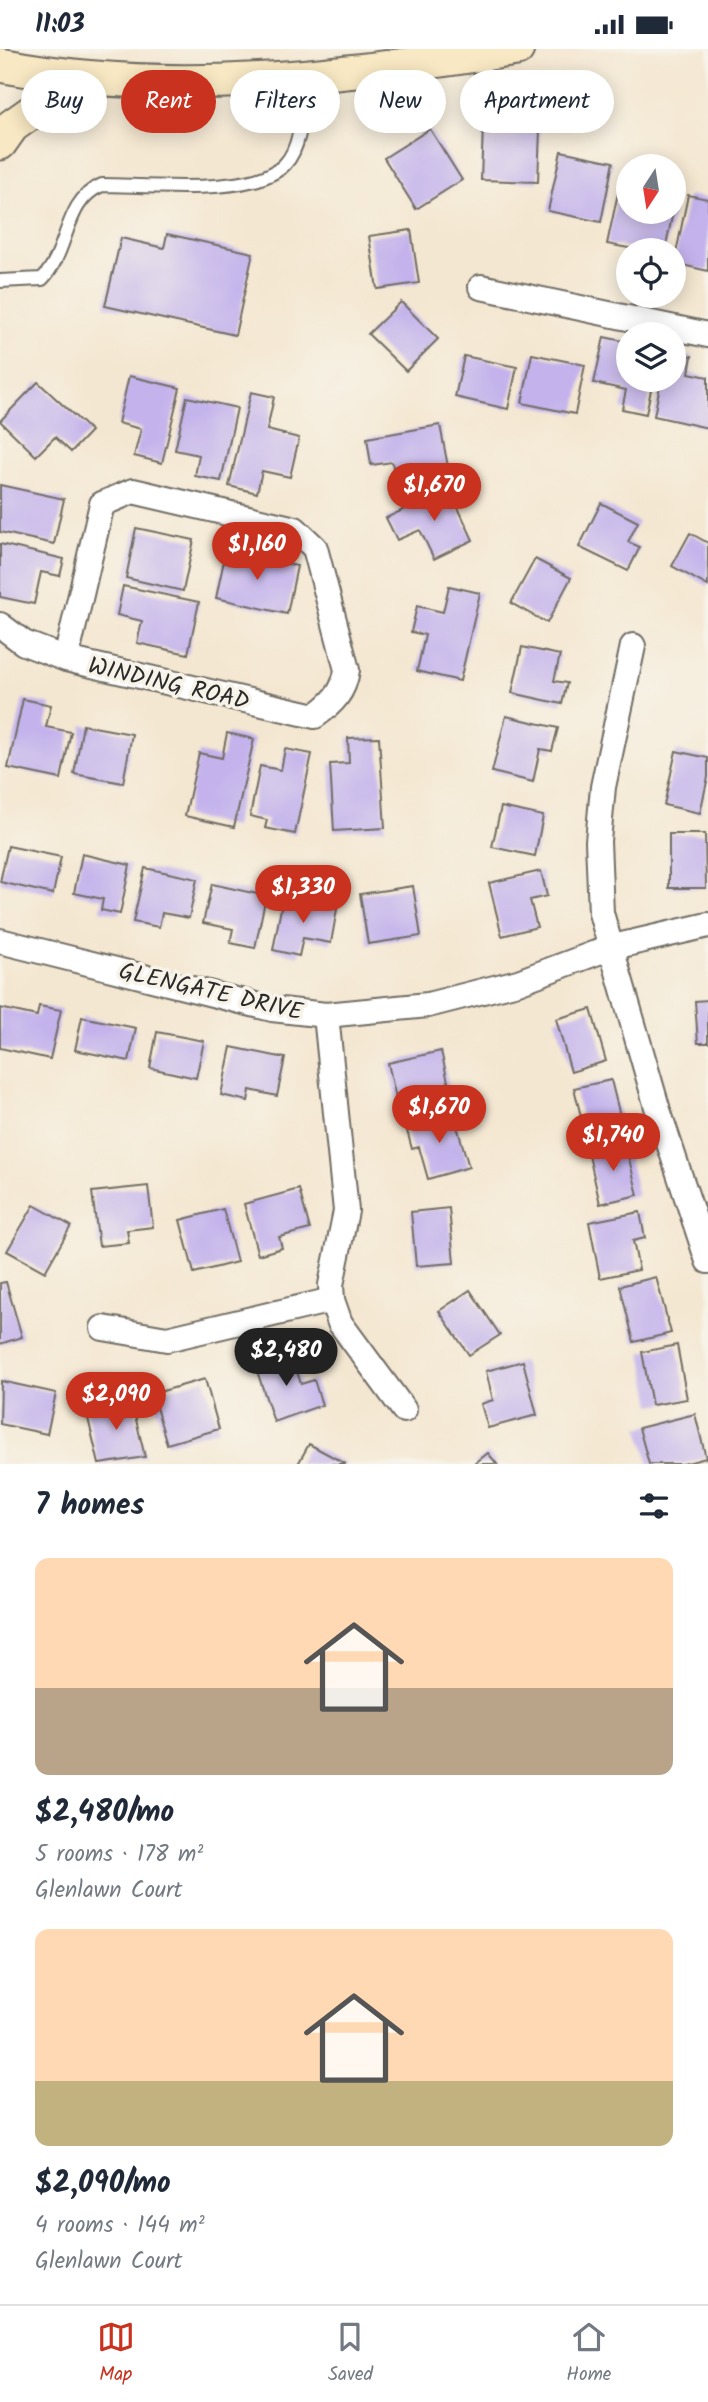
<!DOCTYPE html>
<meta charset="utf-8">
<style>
:root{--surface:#fff;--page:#f2f2f3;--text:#1f2937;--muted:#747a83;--line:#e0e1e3;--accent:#c8321e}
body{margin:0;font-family:Kalam,sans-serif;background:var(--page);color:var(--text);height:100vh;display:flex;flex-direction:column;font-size:26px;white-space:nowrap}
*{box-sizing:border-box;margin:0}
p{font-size:23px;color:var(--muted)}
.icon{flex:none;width:38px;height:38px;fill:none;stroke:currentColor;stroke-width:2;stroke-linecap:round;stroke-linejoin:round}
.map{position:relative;height:1415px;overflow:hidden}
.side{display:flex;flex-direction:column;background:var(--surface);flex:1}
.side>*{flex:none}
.hud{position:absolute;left:21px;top:21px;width:667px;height:63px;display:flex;gap:14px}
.needle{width:46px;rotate:192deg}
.buttons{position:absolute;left:616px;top:105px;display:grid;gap:14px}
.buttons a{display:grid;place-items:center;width:70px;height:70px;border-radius:50%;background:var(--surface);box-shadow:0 4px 18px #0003;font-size:35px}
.price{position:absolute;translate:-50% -60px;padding:0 16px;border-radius:24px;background:var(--accent);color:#fff;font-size:23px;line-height:46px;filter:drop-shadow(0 2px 4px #0008)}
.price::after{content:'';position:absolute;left:50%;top:42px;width:21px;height:16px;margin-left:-10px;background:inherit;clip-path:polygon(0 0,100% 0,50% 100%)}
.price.active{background:#222;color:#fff}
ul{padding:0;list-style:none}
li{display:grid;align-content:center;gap:14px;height:371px;padding:0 35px}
li span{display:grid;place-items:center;height:217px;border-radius:14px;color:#555}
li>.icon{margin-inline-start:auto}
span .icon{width:126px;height:126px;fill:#fffc;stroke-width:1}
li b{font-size:30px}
h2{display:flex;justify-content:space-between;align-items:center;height:84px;padding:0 35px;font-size:30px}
.pill{padding:0 24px;border-radius:32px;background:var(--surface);box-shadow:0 4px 18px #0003;font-size:24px;line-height:63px}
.pill.active{background:var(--accent);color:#fff}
.status{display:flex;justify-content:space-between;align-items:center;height:49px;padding:0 35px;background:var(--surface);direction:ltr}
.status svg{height:19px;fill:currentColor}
.dock{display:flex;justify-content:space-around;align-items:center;height:98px;border-top:2px solid var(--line);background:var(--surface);font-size:19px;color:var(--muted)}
.dock a{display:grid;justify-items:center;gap:4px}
.dock .active{color:var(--accent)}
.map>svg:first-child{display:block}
.building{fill:#c3b2ec}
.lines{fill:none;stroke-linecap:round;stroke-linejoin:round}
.service-casing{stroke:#716d65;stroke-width:16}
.minor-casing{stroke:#716d65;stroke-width:28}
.secondary-casing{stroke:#716d65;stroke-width:37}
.service{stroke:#fff;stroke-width:12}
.minor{stroke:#fff;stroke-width:24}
.secondary{stroke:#f8e8c3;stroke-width:33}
.labels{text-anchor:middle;stroke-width:7;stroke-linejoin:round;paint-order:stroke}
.street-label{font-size:24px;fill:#2b2b2b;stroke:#f7f3e8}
</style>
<div class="status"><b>11:03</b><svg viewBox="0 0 49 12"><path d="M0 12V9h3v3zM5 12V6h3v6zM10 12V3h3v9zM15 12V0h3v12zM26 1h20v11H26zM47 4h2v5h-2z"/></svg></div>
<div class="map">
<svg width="708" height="1415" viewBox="0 0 708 1415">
<rect width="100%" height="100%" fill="#f7f3e8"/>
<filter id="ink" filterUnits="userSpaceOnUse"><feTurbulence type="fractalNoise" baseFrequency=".0143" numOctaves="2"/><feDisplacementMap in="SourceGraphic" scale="14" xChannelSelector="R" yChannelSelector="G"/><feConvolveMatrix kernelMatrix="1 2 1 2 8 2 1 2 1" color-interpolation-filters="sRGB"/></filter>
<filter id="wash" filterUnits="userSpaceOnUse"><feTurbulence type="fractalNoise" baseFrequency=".00686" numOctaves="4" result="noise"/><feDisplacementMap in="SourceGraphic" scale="28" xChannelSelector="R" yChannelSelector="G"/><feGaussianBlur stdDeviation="1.57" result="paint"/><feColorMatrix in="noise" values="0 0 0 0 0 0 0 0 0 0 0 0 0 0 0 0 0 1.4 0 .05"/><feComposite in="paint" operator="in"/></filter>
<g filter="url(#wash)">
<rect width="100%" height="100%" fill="#f4e7d1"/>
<g id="blocks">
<g class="building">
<path d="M483 78 540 80 538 133 481 131Z"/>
<path d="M430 80 462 131 416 160 384 109Z"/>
<path d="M561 102 613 113 601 173 548 162Z"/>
<path d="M618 144 628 146V163H673L665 201H639L607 195Z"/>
<path d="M688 146 708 150V222L674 214Z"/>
<path d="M411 181 419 234 377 240 369 187Z"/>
<path d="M167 185 253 204 235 286 105 257 121 189 164 199Z"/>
<path d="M401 253 438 290 406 322 368 285Z"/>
<path d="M604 288 628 293V331H653L646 365 622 360 626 341 594 334Z"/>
<path d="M674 304 692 307 689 324 708 328V379L654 367 661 331H674Z"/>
<path d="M532 305 585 316 575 365 522 354Z"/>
<path d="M464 307 517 318 508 360 455 348Z"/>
<path d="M129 327 180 339 162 414 134 407 141 380 118 374Z"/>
<path d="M38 333 91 382 71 403 55 388 36 407 0 372Z"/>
<path d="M251 343 274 348 267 381 299 389 290 428 262 422 257 444 229 437Z"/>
<path d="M187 348 237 359 221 432 195 427 199 406 175 401Z"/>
<path d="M440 376 450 428 397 438 392 413 371 416 367 389Z"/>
<path d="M0 436 64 450 54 495 0 483Z"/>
<path d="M449 439 473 491 434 510 420 481 397 491 386 469Z"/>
<path d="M601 454 638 473 628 493 640 498 628 522 579 498Z"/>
<path d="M136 479 194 491 183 542 126 529Z"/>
<path d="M690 484 708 494V537L672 517Z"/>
<path d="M0 495 64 510 60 527 41 523 34 555 0 548Z"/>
<path d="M226 502 297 517 287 565 216 549Z"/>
<path d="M535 510 571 529 547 574 511 554Z"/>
<path d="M123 537 199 553 188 605 137 594 142 572 117 566Z"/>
<path d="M449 537 480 544 460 632 417 622 425 586 411 583 417 557 443 563Z"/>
<path d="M522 598 560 606 554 632 567 634 562 655 512 644Z"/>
<path d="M23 650 51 656 46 678 71 683 61 730 8 719Z"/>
<path d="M506 667 558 679 552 702 540 700 533 733 492 723Z"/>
<path d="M83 676 132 685 123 734 74 725Z"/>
<path d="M227 684 254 690 234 778 185 767 199 704 222 709Z"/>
<path d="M379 688 385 779 334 782 330 715 349 714 348 689Z"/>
<path d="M285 700 312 705 295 785 265 779 267 771 250 767 260 717 281 721Z"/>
<path d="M676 702 708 709V728L700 764 664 756Z"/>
<path d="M501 758 543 767 535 807 492 798Z"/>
<path d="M669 785H705L706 839H669Z"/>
<path d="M8 797 61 808 53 845 0 833Z"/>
<path d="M82 805 130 816 120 865 101 861 103 850 74 844Z"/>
<path d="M145 819 197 830 189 869 162 864 159 878 133 873Z"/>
<path d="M541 822 547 847 530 851 537 878 502 887 489 834Z"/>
<path d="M212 835 266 847 255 899 230 894 233 880 203 874Z"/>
<path d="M413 837 421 887 368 895 360 845Z"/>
<path d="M283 849 337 860 331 894 303 889 299 907 273 901Z"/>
<path d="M708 951V994H698L695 952Z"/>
<path d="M39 957 61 961 50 1010 0 999V959L37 967Z"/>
<path d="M591 960 606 1012 571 1023 556 970Z"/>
<path d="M82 968 136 979 129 1012 75 1001Z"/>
<path d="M157 983 204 992 196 1029 150 1019Z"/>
<path d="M231 998 285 1009 277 1047 250 1041 248 1052 221 1046Z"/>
<path d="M441 1002 451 1046 398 1058 388 1014Z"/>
<path d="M611 1031 624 1083 587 1092 574 1039Z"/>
<path d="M453 1064 469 1118 428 1130 419 1098 412 1100 406 1078Z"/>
<path d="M625 1094 638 1146 600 1155 588 1102Z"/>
<path d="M148 1137 153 1178 127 1181 129 1194 99 1197 92 1143Z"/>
<path d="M299 1140 310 1180 279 1188 282 1199 258 1206 244 1155Z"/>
<path d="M34 1156 71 1177 45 1223 7 1202Z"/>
<path d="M449 1159 454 1214 416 1217 411 1163Z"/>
<path d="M223 1160 237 1213 194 1224 180 1171Z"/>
<path d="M640 1163 645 1189 633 1192 639 1221 600 1229 589 1173Z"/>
<path d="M656 1228 671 1284 634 1293 620 1237Z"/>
<path d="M6 1233 22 1288 0 1295V1234Z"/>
<path d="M470 1241 500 1286 469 1306 439 1262Z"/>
<path d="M677 1296 687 1350 652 1356 642 1303Z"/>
<path d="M291 1304 301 1335 314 1331 322 1356 274 1373 255 1316Z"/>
<path d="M523 1312 537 1366 488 1379 481 1355 493 1351 486 1322Z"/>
<path d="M205 1330 219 1380 167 1395 152 1345Z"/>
<path d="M1 1332 56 1344 47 1385 0 1375Z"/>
<path d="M131 1350 145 1408 99 1415 86 1361Z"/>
<path d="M695 1365 706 1409 683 1415H649L639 1379Z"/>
<path d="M309 1395 346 1415H298Z"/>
<path d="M488 1404 497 1415H474Z"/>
</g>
</g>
</g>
<g filter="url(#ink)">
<use href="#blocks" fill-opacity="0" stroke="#716d65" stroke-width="2"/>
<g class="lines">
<g class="service-casing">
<path id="service" d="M0 232 42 230C70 202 63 152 102 136 146 136 255 148 285 115 304 95 302 53 306 27"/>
</g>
<g class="minor-casing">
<g id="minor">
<path d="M481 238 708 286"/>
<path d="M0 576 24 594 66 610 315 667C333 654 344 643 347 621L315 499 295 480 133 442 102 455 66 610"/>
<path d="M633 597 603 738 598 792 601 864 657 1058 708 1212"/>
<path d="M0 892 272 960 326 966 428 956 518 933 609 899 708 876"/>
<path d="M326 966 346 1162 331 1236 332 1251 340 1274 404 1361"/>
<path d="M103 1279 167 1290 332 1251"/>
</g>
</g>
<g class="secondary-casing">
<g id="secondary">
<path d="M0 16C175 50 343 26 517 0"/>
<path d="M0 94 12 77 80 29"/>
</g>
</g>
<use href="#service" class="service"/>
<use href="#minor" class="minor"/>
<use href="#secondary" class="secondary"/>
</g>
</g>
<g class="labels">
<g class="street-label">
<text transform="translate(169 634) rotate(13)" y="8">WINDING ROAD</text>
<text transform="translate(211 942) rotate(13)" y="8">GLENGATE DRIVE</text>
</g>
</g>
</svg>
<div class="buttons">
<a><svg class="needle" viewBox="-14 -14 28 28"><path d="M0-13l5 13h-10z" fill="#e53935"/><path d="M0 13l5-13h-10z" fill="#747a83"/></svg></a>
<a><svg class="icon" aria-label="locate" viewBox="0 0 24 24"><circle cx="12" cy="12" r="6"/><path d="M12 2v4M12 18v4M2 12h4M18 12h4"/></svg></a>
<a><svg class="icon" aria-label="layers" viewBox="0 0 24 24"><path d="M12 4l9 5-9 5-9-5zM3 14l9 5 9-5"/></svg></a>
</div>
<b class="price" style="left:434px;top:474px">$1,670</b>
<b class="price" style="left:257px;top:533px">$1,160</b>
<b class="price" style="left:303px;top:876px">$1,330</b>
<b class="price" style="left:439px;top:1096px">$1,670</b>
<b class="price" style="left:613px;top:1124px">$1,740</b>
<b class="price active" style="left:286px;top:1339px">$2,480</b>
<b class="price" style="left:116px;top:1383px">$2,090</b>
<div class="hud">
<a class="pill">Buy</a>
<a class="pill active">Rent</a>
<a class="pill">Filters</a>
<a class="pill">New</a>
<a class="pill">Apartment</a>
</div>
</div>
<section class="side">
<h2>7 homes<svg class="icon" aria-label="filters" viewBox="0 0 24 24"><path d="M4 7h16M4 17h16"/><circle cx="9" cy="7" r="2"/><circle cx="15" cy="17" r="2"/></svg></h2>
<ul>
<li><span style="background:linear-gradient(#ffd9b3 60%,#b9a48a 0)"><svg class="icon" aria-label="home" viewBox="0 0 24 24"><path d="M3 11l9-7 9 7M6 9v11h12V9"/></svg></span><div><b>$2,480/mo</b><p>5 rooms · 178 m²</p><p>Glenlawn Court</p></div></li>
<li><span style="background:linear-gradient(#ffd9b3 70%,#c2b280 0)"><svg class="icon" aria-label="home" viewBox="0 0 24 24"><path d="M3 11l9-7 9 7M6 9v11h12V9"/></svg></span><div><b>$2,090/mo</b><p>4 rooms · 144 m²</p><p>Glenlawn Court</p></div></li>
</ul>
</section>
<nav class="dock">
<a class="active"><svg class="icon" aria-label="map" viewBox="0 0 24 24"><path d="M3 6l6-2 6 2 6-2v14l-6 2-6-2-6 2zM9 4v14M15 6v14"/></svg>Map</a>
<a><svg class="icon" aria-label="saved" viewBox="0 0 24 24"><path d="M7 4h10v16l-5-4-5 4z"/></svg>Saved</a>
<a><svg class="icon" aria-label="home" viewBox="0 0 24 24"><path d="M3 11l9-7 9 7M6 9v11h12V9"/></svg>Home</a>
</nav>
